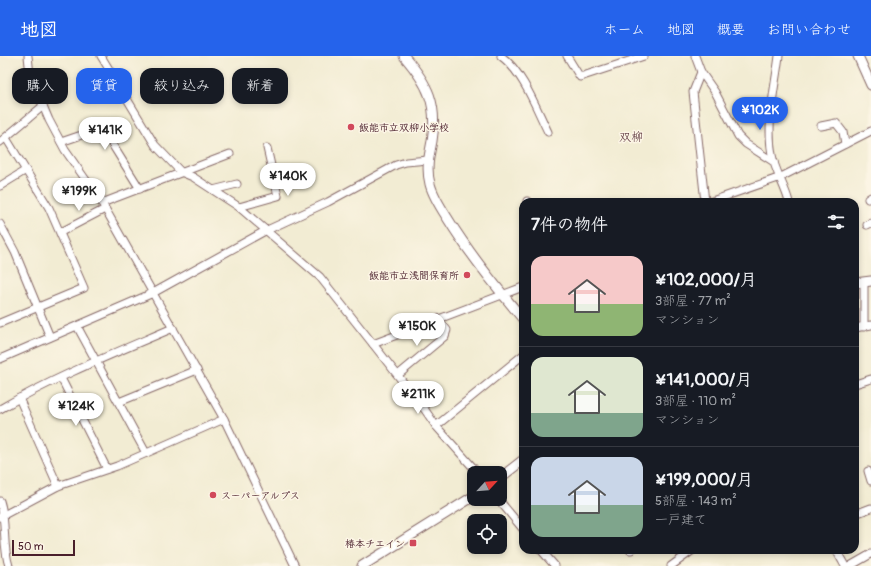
<!DOCTYPE html>
<html lang="ja">
<meta charset="utf-8">
<style>
:root{--surface:#171b24;--page:#20242c;--text:#f1f3f6;--muted:#9ea1a6;--line:#363941;--accent:#2563eb}
body{margin:0;font-family:Pangolin,"Klee One",sans-serif;background:var(--page);color:var(--text);height:100vh;display:flex;flex-direction:column;font-size:15px;white-space:nowrap}
*{box-sizing:border-box;margin:0}
p{font-size:13px;color:var(--muted)}
.icon{flex:none;width:22px;height:22px;fill:none;stroke:currentColor;stroke-width:2;stroke-linecap:round;stroke-linejoin:round}
.map{position:relative;flex:1;overflow:hidden}
.details{position:absolute;left:519px;top:142px;width:340px;height:356px;display:flex;flex-direction:column;background:var(--surface);border-radius:12px;box-shadow:0 2px 6px #0003}
.details>*{flex:none}
.banner{position:absolute;left:12px;top:12px;width:380px;height:36px;display:flex;gap:8px}
.needle{width:26px;rotate:64deg}
.tools{position:absolute;left:467px;top:410px;display:grid;gap:8px}
.tools a{display:grid;place-items:center;width:40px;height:40px;border-radius:8px;background:var(--surface);box-shadow:0 2px 6px #0003;font-size:20px}
.scale{position:absolute;left:12px;bottom:10px;width:63px;box-sizing:border-box;padding-left:4px;border:2px solid #4a1f2b;border-top:0;font-size:11px;line-height:14px;white-space:nowrap;color:#4a1f2b;-webkit-text-stroke:3px #fcf5e5;paint-order:stroke}
.price{position:absolute;translate:-50% -34px;padding:0 9px;border-radius:14px;background:#fff;color:#222;font-size:13px;line-height:26px;filter:drop-shadow(0 1px 2px #0008)}
.price::after{content:'';position:absolute;left:50%;top:24px;width:12px;height:9px;margin-left:-6px;background:inherit;clip-path:polygon(0 0,100% 0,50% 100%)}
.price.current{background:var(--accent);color:#fff}
ul{padding:0;list-style:none}
li{display:flex;align-items:center;gap:12px;height:100px;padding:0 12px}
li+li{border-top:1px solid var(--line)}
li span{display:grid;place-items:center;flex:none;width:112px;height:80px;border-radius:12px;color:#555}
li>.icon{margin-inline-start:auto}
span .icon{width:48px;height:48px;fill:#fffc;stroke-width:1}
li b{font-size:17px}
h2{display:flex;justify-content:space-between;align-items:center;height:48px;padding:0 12px;font-size:17px}
.tag{padding:0 14px;border-radius:12px;background:var(--surface);box-shadow:0 2px 6px #0003;font-size:14px;line-height:36px}
.tag.current{background:var(--accent);color:#fff}
header{display:flex;align-items:center;gap:24px;box-sizing:border-box;height:56px;padding:0 20px;background:var(--accent);color:#fff}
header strong{font-size:19px}
nav{display:flex;gap:22px;margin-inline-start:auto;font-size:14px}
.map>svg:first-child{display:block}
.lines{fill:none;stroke-linecap:round;stroke-linejoin:round}
.street-casing{stroke:#856766;stroke-width:9}
.secondary-casing{stroke:#856766;stroke-width:11}
.street{stroke:#fff;stroke-width:7}
.secondary{stroke:#fff;stroke-width:9}
.poi-dot{fill:#d1495b;stroke:#fcf5e5;stroke-width:1.5}
.labels{text-anchor:middle;stroke-width:3;stroke-linejoin:round;paint-order:stroke}
.poi-label{font-size:10px;font-weight:bold;fill:#4a1f2b;stroke:#fcf5e5;text-anchor:start}
.quarter-label{font-size:12px;fill:#4a1f2b;stroke:#fcf5e5}
</style>
<header>
<strong>地図</strong>
<nav><a>ホーム</a><a>地図</a><a>概要</a><a>お問い合わせ</a></nav>
</header>
<div class="map">
<svg width="871" height="510" viewBox="0 0 871 510">
<rect width="100%" height="100%" fill="#fcf5e5"/>
<filter id="ink" filterUnits="userSpaceOnUse"><feTurbulence type="fractalNoise" baseFrequency=".025" numOctaves="2"/><feDisplacementMap in="SourceGraphic" scale="8" xChannelSelector="R" yChannelSelector="G"/><feConvolveMatrix kernelMatrix="1 2 1 2 8 2 1 2 1" color-interpolation-filters="sRGB"/></filter>
<filter id="wash" filterUnits="userSpaceOnUse"><feTurbulence type="fractalNoise" baseFrequency=".012" numOctaves="4" result="noise"/><feDisplacementMap in="SourceGraphic" scale="16" xChannelSelector="R" yChannelSelector="G"/><feGaussianBlur stdDeviation="0.9" result="paint"/><feColorMatrix in="noise" values="0 0 0 0 0 0 0 0 0 0 0 0 0 0 0 0 0 1.4 0 .05"/><feComposite in="paint" operator="in"/></filter>
<g filter="url(#wash)">
<rect width="100%" height="100%" fill="#f2ecd3"/>
</g>
<g filter="url(#ink)">
<g class="lines">
<g class="street-casing">
<g id="street">
<path d="M28 0 30 19 49 64 65 94 102 147 224 363 295 510"/>
<path d="M101 0 155 89 181 116 193 121 239 151 320 221 373 288 523 231"/>
<path d="M501 0C523 16 536 52 548 76"/>
<path d="M567 0 580 21 644 0"/>
<path d="M695 0 701 16 715 36 738 80 746 88 774 106"/>
<path d="M779 0C775 32 766 66 772 99 775 115 785 130 789 146"/>
<path d="M701 16 693 36 705 146"/>
<path d="M821 70 836 67 843 76 845 88"/>
<path d="M0 86 43 50"/>
<path d="M61 86 102 72 140 133"/>
<path d="M0 130 26 114"/>
<path d="M213 134 237 128"/>
<path d="M868 143 871 141"/>
<path d="M527 145V146"/>
<path d="M709 146 781 121 871 75"/>
<path d="M102 147 230 98"/>
<path d="M239 151 278 140 267 92"/>
<path d="M0 168 15 196 50 281"/>
<path d="M867 169 871 167"/>
<path d="M61 176 105 153"/>
<path d="M864 226V271"/>
<path d="M0 267 84 232 49 152 6 82"/>
<path d="M77 270 146 397"/>
<path d="M855 272 871 269"/>
<path d="M373 288 425 354 436 370 478 417"/>
<path d="M0 303 153 237 265 175 328 146 396 109 406 106 428 104"/>
<path d="M398 319 445 280 447 274 438 263"/>
<path d="M61 322 107 413"/>
<path d="M855 328 871 323"/>
<path d="M19 342 58 430"/>
<path d="M119 346 197 314"/>
<path d="M0 353C55 321 115 297 173 272"/>
<path d="M436 370 523 299"/>
<path d="M868 415 871 425"/>
<path d="M498 443 523 473"/>
<path d="M0 445C7 466 2 489 9 510"/>
<path d="M855 458 871 452"/>
<path d="M0 461 58 430 117 410 224 363"/>
<path d="M541 494 555 510"/>
<path d="M630 494H631"/>
<path d="M836 494 845 510"/>
<path d="M671 510 693 494"/>
<path d="M850 510 871 498"/>
</g>
</g>
<g class="secondary-casing">
<g id="secondary">
<path d="M404 0C428 28 438 48 432 85 429 100 426 113 430 128 433 140 441 152 448 163 470 199 496 231 523 263"/>
<path d="M858 0 871 29"/>
<path d="M855 227 871 225"/>
<path d="M500 422 523 404"/>
<path d="M362 510 474 440"/>
</g>
</g>
<use href="#street" class="street"/>
<use href="#secondary" class="secondary"/>
</g>
</g>
<g class="poi-dot">
<circle cx="351" cy="71" r="4"/>
<circle cx="467" cy="219" r="4"/>
<circle cx="213" cy="439" r="4"/>
<rect x="409" y="483" width="8" height="8" rx="2"/>
</g>
<g class="labels">
<g class="poi-label">
<text x="359" y="75">飯能市立双柳小学校</text>
<text x="459" y="223" text-anchor="end">飯能市立浅間保育所</text>
<text x="221" y="443">スーパーアルプス</text>
<text x="405" y="491" text-anchor="end">椿本チエイン</text>
</g>
<g class="quarter-label">
<text x="631" y="85">双柳</text>
</g>
</g>
</svg>
<div class="tools">
<a><svg class="needle" viewBox="-14 -14 28 28"><path d="M0-13l5 13h-10z" fill="#e53935"/><path d="M0 13l5-13h-10z" fill="#9ea1a6"/></svg></a>
<a><svg class="icon" aria-label="locate" viewBox="0 0 24 24"><circle cx="12" cy="12" r="6"/><path d="M12 2v4M12 18v4M2 12h4M18 12h4"/></svg></a>
</div>
<div class="scale">50 m</div>
<b class="price current" style="left:760px;top:75px">¥102K</b>
<b class="price" style="left:105px;top:95px">¥141K</b>
<b class="price" style="left:288px;top:141px">¥140K</b>
<b class="price" style="left:79px;top:156px">¥199K</b>
<b class="price" style="left:417px;top:291px">¥150K</b>
<b class="price" style="left:418px;top:359px">¥211K</b>
<b class="price" style="left:76px;top:371px">¥124K</b>
<div class="banner">
<a class="tag">購入</a>
<a class="tag current">賃貸</a>
<a class="tag">絞り込み</a>
<a class="tag">新着</a>
</div>
<section class="details">
<h2>7件の物件<svg class="icon" aria-label="filters" viewBox="0 0 24 24"><path d="M4 7h16M4 17h16"/><circle cx="9" cy="7" r="2"/><circle cx="15" cy="17" r="2"/></svg></h2>
<ul>
<li><span style="background:linear-gradient(#f6c9c9 60%,#8fb573 0)"><svg class="icon" aria-label="home" viewBox="0 0 24 24"><path d="M3 11l9-7 9 7M6 9v11h12V9"/></svg></span><div><b>¥102,000/月</b><p>3部屋 · 77 m²</p><p>マンション</p></div></li>
<li><span style="background:linear-gradient(#dfe7d0 70%,#7fa58c 0)"><svg class="icon" aria-label="home" viewBox="0 0 24 24"><path d="M3 11l9-7 9 7M6 9v11h12V9"/></svg></span><div><b>¥141,000/月</b><p>3部屋 · 110 m²</p><p>マンション</p></div></li>
<li><span style="background:linear-gradient(#c9d6e8 60%,#7fa58c 0)"><svg class="icon" aria-label="home" viewBox="0 0 24 24"><path d="M3 11l9-7 9 7M6 9v11h12V9"/></svg></span><div><b>¥199,000/月</b><p>5部屋 · 143 m²</p><p>一戸建て</p></div></li>
</ul>
</section>
</div>
